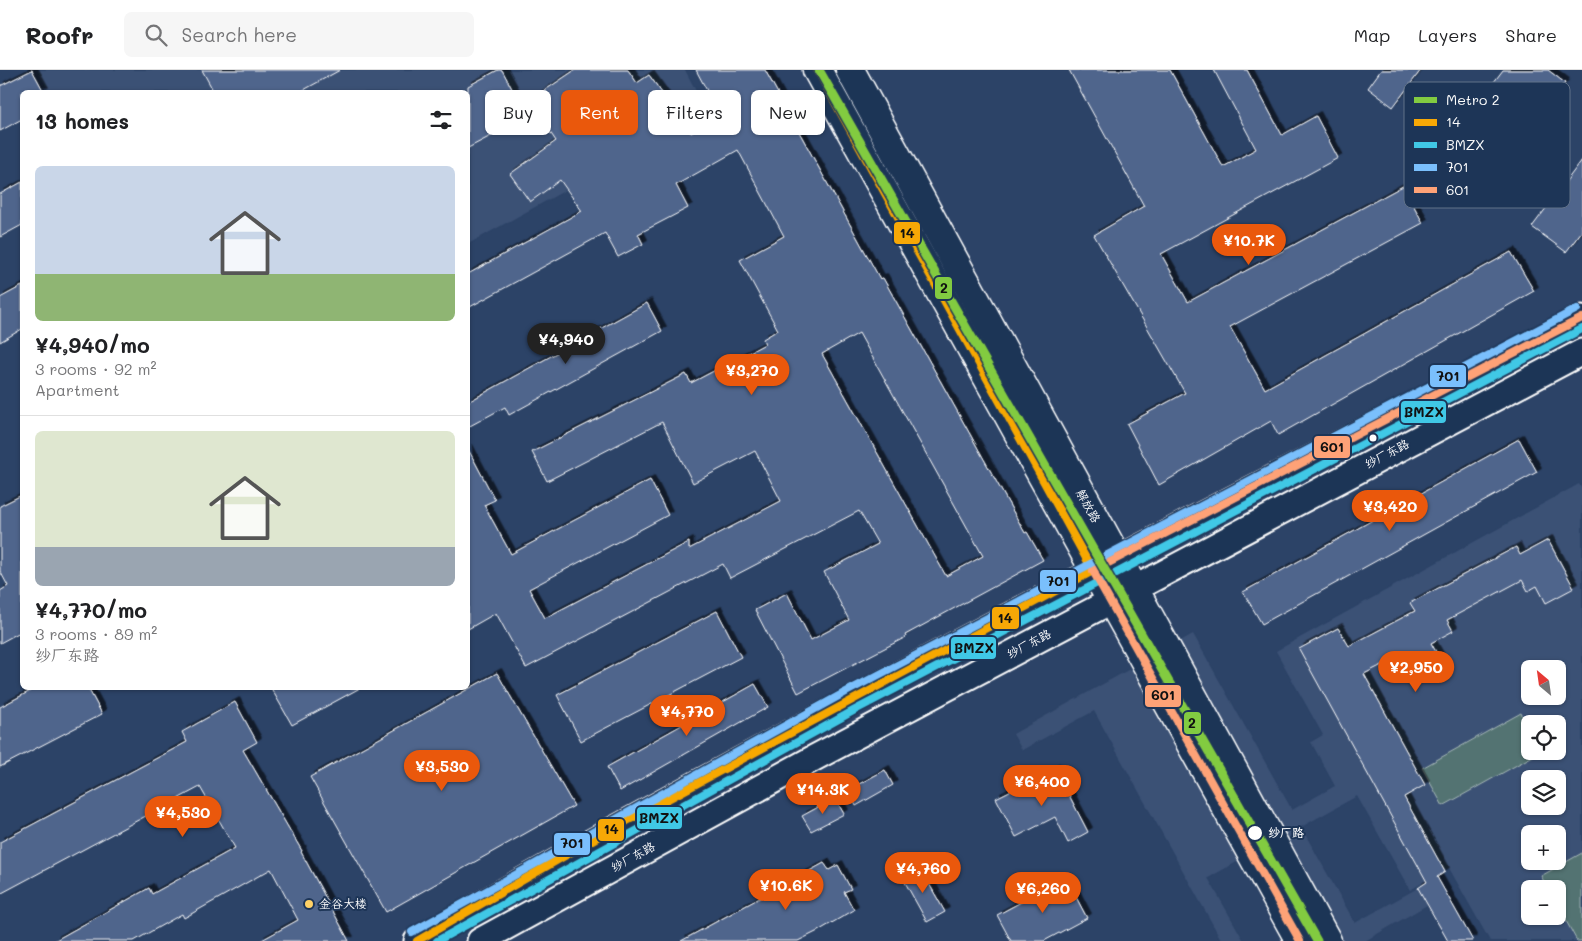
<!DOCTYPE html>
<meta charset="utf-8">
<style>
:root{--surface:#fff;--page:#f6f6f6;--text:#202124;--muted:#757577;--line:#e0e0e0;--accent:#ea580c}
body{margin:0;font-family:Mali,"LXGW WenKai TC",sans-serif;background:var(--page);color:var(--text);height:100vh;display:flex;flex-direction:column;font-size:19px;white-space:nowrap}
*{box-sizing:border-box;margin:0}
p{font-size:16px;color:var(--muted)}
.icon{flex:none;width:28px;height:28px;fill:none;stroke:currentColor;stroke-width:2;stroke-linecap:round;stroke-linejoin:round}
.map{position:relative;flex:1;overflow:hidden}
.details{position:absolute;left:20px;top:20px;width:450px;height:600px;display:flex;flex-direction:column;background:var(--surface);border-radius:8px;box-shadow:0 1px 4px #0004}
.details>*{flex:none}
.top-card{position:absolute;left:485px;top:20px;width:475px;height:45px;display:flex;gap:10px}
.needle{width:32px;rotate:331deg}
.fabs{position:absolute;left:1521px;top:590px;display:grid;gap:10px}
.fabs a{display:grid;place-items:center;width:45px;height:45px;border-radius:8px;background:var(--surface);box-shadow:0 1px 4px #0004;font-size:25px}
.price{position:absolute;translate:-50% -42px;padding:0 11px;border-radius:18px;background:var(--accent);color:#fff;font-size:16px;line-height:32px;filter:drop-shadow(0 1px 2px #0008)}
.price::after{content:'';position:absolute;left:50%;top:30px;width:15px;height:11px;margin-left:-8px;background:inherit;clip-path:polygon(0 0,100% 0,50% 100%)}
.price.selected{background:#222;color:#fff}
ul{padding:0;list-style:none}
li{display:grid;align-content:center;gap:10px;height:265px;padding:0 15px}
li+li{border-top:1px solid var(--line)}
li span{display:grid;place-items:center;height:155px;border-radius:8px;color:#555}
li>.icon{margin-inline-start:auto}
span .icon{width:90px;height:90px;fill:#fffc;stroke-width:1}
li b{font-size:21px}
h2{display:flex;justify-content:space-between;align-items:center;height:60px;padding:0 15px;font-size:21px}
.chip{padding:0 18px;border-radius:8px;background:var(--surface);box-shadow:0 1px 4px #0004;font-size:18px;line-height:45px}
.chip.selected{background:var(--accent);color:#fff}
header{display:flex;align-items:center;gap:30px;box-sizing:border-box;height:70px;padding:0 25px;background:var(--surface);border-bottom:1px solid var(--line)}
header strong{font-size:24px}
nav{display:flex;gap:28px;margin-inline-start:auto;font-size:18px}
.search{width:350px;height:45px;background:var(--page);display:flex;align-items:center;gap:12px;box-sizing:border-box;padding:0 18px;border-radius:8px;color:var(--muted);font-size:19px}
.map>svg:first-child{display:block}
.built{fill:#3b5175;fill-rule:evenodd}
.green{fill:#527372;stroke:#a8b9b8}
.building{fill:#50658c;stroke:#fff;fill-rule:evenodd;filter:url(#shadow)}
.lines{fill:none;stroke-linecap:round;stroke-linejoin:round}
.secondary-casing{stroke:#fff;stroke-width:29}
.primary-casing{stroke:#fff;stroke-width:31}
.secondary{stroke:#1d3557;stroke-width:25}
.primary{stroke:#1d3557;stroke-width:28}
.bus-1-casing{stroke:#1d3557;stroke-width:11}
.bus-2-casing{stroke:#1d3557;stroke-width:11}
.bus-3-casing{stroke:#1d3557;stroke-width:11}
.bus-4-casing{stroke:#1d3557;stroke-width:11}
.bus-1{stroke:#f7a806;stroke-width:8}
.bus-2{stroke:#40c8e6;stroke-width:8}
.bus-3{stroke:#7abffc;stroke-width:8}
.bus-4{stroke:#fea277;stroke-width:8}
.metro-1-casing{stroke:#1d3557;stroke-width:12}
.metro-1{stroke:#82cb41;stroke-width:9}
.bus-dot{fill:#fff;stroke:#1d3557;stroke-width:2}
.poi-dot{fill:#ffd166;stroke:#1d3557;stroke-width:2}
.labels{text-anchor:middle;stroke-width:4;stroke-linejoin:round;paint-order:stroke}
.street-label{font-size:12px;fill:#fff;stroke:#1d3557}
.stop-label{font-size:12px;font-weight:bold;fill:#fff;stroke:#1d3557;text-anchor:start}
.poi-label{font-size:12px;fill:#fff;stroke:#1d3557;text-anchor:start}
.key{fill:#1d3557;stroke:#617289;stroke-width:1}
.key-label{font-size:14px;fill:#fff}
.line-badge{stroke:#1d3557;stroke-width:2}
.pale-badge-label{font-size:14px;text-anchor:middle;font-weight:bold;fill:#111}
</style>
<header>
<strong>Roofr</strong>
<div class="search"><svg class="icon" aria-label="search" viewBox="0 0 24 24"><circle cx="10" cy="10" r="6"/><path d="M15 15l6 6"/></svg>Search here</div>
<nav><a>Map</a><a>Layers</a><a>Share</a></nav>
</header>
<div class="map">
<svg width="1582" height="871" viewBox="0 0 1582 871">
<defs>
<filter id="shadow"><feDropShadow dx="4.5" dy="-4.5" stdDeviation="0" flood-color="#0009"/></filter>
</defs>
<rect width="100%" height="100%" fill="#2c4367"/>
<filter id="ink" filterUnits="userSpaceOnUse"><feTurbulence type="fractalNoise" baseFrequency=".02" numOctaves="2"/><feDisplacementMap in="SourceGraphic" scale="10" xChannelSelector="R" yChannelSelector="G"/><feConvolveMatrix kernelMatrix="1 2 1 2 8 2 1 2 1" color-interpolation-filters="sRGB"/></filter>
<g filter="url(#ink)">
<g class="built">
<path d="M37 0H685L707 42 468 174V22H49Z"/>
<path d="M1579 414 1582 419V871H1490L1449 798 1410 820 1357 726 1301 757 1355 853 1434 809 1448 871 1427 835 1365 871H1300L1251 784 1208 808 1244 871H1222L1094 641 1022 680 1013 664 1193 564 1292 740 1335 716 1311 672 1323 665 1276 581ZM1530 599H1558V626H1530ZM1530 654H1558V681H1530ZM1530 709H1558V736H1530ZM1530 764H1558V791H1530ZM1530 819H1558V846H1530Z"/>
</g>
<g class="green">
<path d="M1521 643 1530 660V681H1542L1443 736 1422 698Z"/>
<path d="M1582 783V871H1577L1558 836V819H1548L1541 806Z"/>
</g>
<g class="building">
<path d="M32 0 44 22H22V49L0 61V16Z"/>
<path d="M202 0H340L300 22H214Z"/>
<path d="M498 0H502L527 47 468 78V16Z"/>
<path d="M575 0H628L637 13 649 5 691 63 721 47 696 0H765L880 209 883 208 1025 463 1027 462 1043 490 905 565 906 567 798 623 755 540 787 523 811 570 849 550 824 502 878 474 859 441 730 508 723 494 526 598 496 543 468 559V379L495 430 484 435 511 484 650 410 668 445 529 519 545 548 689 472V479L781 431 755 381 693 413 662 352 547 411 532 382 686 304 691 313 765 274 763 269 778 260 740 190 784 166 738 80 676 115 688 138 638 164 643 174 618 187 605 163 468 238V204L582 141 560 110 530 132 510 104 556 71 529 31ZM859 263 983 486 946 506 822 284Z"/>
<path d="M1069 0H1170L1223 97 1256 79 1214 0H1247L1282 65 1316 46 1338 88 1161 184 1188 232 1403 116 1423 153 1230 257 1265 319 1511 182 1534 221 1278 365 1271 351 1159 415 1127 354 1185 323 1094 165 1144 136Z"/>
<path d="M1381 0H1421L1393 37 1368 18Z"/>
<path d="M1503 0H1548L1565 13 1495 105 1449 71Z"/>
<path d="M1582 90V161L1566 182 1532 157Z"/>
<path d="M22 112V155L0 167V124Z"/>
<path d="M22 216V259L0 272V228Z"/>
<path d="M647 233 662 261 509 345 505 337 468 357V332Z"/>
<path d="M1519 369 1537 402 1262 554 1243 522Z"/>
<path d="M22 425V561L0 573V521L8 516 0 501V436Z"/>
<path d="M1548 470 1574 518 1546 533 1537 516 1528 521 1522 510 1447 550 1453 561 1431 573 1440 589 1413 604 1402 585 1364 604 1425 715 1404 727 1445 802 1437 807 1473 871H1448L1418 818 1427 812 1299 579 1338 558 1349 576 1415 541 1410 533 1516 477 1520 485Z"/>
<path d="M717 541 741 587 581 671 557 625Z"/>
<path d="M497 603 574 736 386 842 310 707Z"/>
<path d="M755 614 768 637 620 721 607 697Z"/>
<path d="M36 618H88L102 644 0 697V637Z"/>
<path d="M271 618H360L292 655Z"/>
<path d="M235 632 257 672 243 680 302 781 301 782 349 871H260L298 850 271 799 184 848 182 844 134 871H54L149 818 152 824 235 778 200 717 0 824V772L187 672 182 662Z"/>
<path d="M1055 698 1088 762 1068 773 1055 747 1016 767 996 728Z"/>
<path d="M885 700 893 715 856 736 848 720Z"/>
<path d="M835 728 844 744 811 761 802 746Z"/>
<path d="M824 793 829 800 838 795 851 819 844 822 854 840 818 861 798 871H681Z"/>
<path d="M919 796 945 842 927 852 901 805Z"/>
<path d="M1066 808 1087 848 1044 871H1011L997 845Z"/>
</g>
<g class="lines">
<g class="secondary-casing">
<g id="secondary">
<path d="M417 871C799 651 1191 451 1582 248"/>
<path d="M480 871 816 687 1582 282"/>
</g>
</g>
<g class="primary-casing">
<g id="primary">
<path d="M817 0 1300 871"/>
<path d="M850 0 1327 871"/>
</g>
</g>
<use href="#secondary" class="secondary"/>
<use href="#primary" class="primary"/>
<g class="bus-1-casing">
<path id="bus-1" d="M417 871 601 765 1093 501 817 0"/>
</g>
<g class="bus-2-casing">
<path id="bus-2" d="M437 871 855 640 1582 259"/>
</g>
<g class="bus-3-casing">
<path id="bus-3" d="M412 862 846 622 1577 239"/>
</g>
<g class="bus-4-casing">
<path id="bus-4" d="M1300 871 1093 501 1582 248"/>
</g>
<use href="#bus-1" class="bus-1"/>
<use href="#bus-2" class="bus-2"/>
<use href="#bus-3" class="bus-3"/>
<use href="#bus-4" class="bus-4"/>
<g class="metro-1-casing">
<path id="metro-1" d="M819 0 1317 871"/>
</g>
<use href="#metro-1" class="metro-1"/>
</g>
</g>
<g class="bus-dot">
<circle cx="1373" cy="368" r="4.5"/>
<circle cx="1255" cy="763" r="8"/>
</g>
<circle class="poi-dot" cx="309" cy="834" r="5"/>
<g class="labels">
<g class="street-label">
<text transform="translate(1387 384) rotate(-28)" y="4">纱厂东路</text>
<text transform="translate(1088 436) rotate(61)" y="4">解放路</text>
<text transform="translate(1029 574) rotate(-28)" y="4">纱厂东路</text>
<text transform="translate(633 787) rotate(-29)" y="4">纱厂东路</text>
</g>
<g class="stop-label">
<text x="1268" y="767">纱厂路</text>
</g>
<g class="poi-label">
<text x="319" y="838">金谷大楼</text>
</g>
</g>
<rect x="1404" y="12" width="166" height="126" rx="8" class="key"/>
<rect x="1414" y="27" width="23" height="6" fill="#82cb41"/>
<rect x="1414" y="49" width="23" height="7" fill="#f7a806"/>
<rect x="1414" y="72" width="23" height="6" fill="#40c8e6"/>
<rect x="1414" y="94" width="23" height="7" fill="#7abffc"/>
<rect x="1414" y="117" width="23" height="6" fill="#fea277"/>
<g class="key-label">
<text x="1446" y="35">Metro 2</text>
<text x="1446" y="57">14</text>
<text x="1446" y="80">BMZX</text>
<text x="1446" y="102">701</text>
<text x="1446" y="125">601</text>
</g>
<g class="line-badge">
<rect x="893" y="151" width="28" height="24" rx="5" fill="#f7a806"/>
<rect x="934" y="206" width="19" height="24" rx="5" fill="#82cb41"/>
<rect x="1429" y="294" width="38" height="24" rx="5" fill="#7abffc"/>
<rect x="1400" y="330" width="47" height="24" rx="5" fill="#40c8e6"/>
<rect x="1313" y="365" width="38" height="24" rx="5" fill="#fea277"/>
<rect x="1039" y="499" width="38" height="24" rx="5" fill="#7abffc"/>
<rect x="991" y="536" width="29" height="24" rx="5" fill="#f7a806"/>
<rect x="950" y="566" width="47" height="24" rx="5" fill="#40c8e6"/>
<rect x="1144" y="614" width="38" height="24" rx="5" fill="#fea277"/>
<rect x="1183" y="641" width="19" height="24" rx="5" fill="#82cb41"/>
<rect x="636" y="736" width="47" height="24" rx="5" fill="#40c8e6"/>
<rect x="597" y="748" width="28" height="24" rx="5" fill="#f7a806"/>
<rect x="553" y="762" width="38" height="24" rx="5" fill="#7abffc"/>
</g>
<g class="pale-badge-label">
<text x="907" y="168">14</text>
<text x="944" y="223">2</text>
<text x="1448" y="311">701</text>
<text x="1424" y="347">BMZX</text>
<text x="1332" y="382">601</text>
<text x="1058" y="516">701</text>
<text x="1005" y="553">14</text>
<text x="974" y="583">BMZX</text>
<text x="1163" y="630">601</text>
<text x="1192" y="658">2</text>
<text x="659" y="753">BMZX</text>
<text x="611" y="764">14</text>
<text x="572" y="778">701</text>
</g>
</svg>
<div class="fabs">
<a><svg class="needle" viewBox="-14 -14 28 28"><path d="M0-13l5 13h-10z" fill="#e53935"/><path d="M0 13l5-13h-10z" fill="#757577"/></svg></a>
<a><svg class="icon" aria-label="locate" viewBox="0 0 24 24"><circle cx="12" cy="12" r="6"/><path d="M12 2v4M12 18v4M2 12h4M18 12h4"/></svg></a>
<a><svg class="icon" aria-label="layers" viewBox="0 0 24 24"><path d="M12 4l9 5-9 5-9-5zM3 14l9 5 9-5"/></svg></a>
<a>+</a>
<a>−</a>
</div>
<b class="price" style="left:1249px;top:196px">¥10.7K</b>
<b class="price selected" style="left:566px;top:295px">¥4,940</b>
<b class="price" style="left:752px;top:326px">¥3,270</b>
<b class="price" style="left:1390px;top:462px">¥3,420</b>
<b class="price" style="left:1416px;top:623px">¥2,950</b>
<b class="price" style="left:687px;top:667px">¥4,770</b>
<b class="price" style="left:442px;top:722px">¥3,530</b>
<b class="price" style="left:1042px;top:737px">¥6,400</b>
<b class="price" style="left:823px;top:745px">¥14.3K</b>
<b class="price" style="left:183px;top:768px">¥4,530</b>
<b class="price" style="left:923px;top:824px">¥4,760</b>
<b class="price" style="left:786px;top:841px">¥10.6K</b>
<b class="price" style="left:1043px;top:844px">¥6,260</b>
<div class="top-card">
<a class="chip">Buy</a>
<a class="chip selected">Rent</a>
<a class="chip">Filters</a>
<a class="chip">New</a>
</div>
<section class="details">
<h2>13 homes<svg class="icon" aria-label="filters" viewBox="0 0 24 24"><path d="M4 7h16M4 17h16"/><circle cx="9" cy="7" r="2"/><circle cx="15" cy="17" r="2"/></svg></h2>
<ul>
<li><span style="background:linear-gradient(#c9d6e8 70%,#8fb573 0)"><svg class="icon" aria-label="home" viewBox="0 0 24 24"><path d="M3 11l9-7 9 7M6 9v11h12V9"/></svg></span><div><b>¥4,940/mo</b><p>3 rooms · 92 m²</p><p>Apartment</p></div></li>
<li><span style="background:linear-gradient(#dfe7d0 75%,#9aa5b1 0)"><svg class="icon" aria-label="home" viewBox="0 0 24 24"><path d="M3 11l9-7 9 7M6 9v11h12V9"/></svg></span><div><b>¥4,770/mo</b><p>3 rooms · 89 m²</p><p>纱厂东路</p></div></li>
</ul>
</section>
</div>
